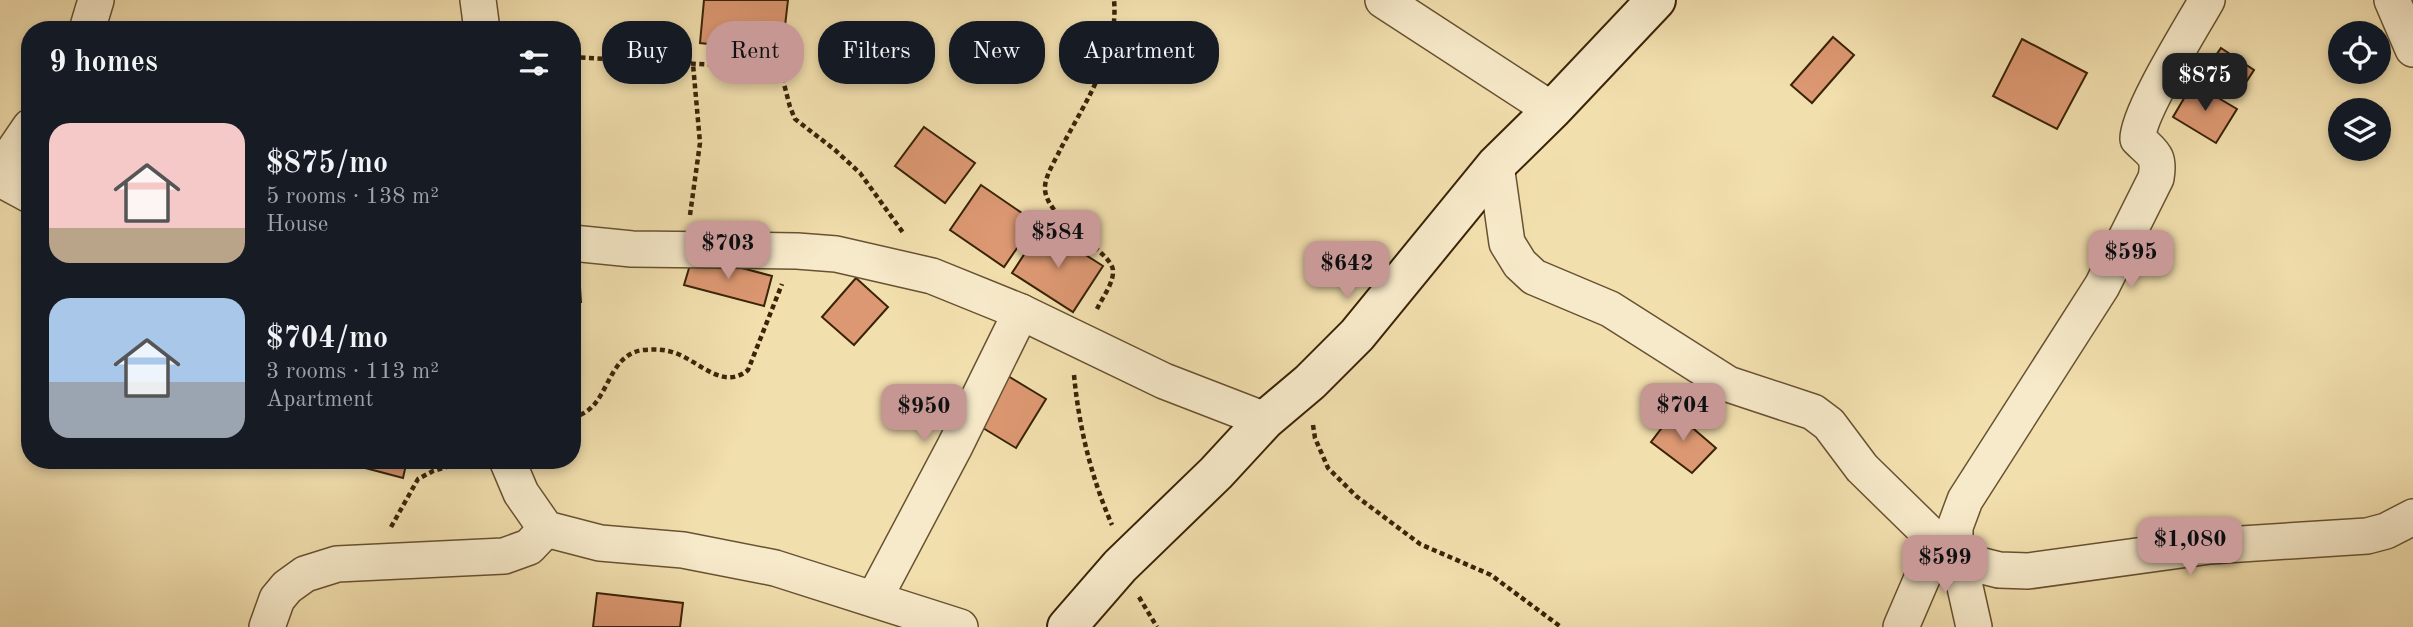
<!DOCTYPE html>
<meta charset="utf-8">
<style>
:root{--surface:#171b24;--page:#20242c;--text:#f1f3f6;--muted:#9ea1a6;--accent:#c59692}
body{margin:0;font-family:"Old Standard TT",serif;background:var(--page);color:var(--text);height:100vh;display:flex;flex-direction:column;font-size:26px;white-space:nowrap}
*{box-sizing:border-box;margin:0}
p{font-size:23px;color:var(--muted)}
.icon{flex:none;width:38px;height:38px;fill:none;stroke:currentColor;stroke-width:2;stroke-linecap:round;stroke-linejoin:round}
.map{position:relative;flex:1;overflow:hidden}
.side{position:absolute;left:21px;top:21px;width:560px;height:448px;display:flex;flex-direction:column;background:var(--surface);border-radius:28px;box-shadow:0 4px 10px #0003}
.side>*{flex:none}
.top-card{position:absolute;left:602px;top:21px;width:665px;height:63px;display:flex;gap:14px}
.buttons{position:absolute;left:2328px;top:21px;display:grid;gap:14px}
.buttons a{display:grid;place-items:center;width:63px;height:63px;border-radius:50%;background:var(--surface);box-shadow:0 4px 10px #0003;font-size:35px}
.price{position:absolute;translate:-50% -60px;padding:0 16px;border-radius:14px;background:var(--accent);color:#111;font-size:23px;line-height:46px;filter:drop-shadow(0 2px 4px #0008)}
.price::after{content:'';position:absolute;left:50%;top:42px;width:21px;height:16px;margin-left:-10px;background:inherit;clip-path:polygon(0 0,100% 0,50% 100%)}
.price.current{background:#222;color:#fff}
ul{padding:0;list-style:none}
li{display:flex;align-items:center;gap:21px;height:175px;padding:0 28px}
li span{display:grid;place-items:center;flex:none;width:196px;height:140px;border-radius:21px;color:#555}
li>.icon{margin-inline-start:auto}
span .icon{width:84px;height:84px;fill:#fffc;stroke-width:1}
li b{font-size:30px}
h2{display:flex;justify-content:space-between;align-items:center;height:84px;padding:0 28px;font-size:30px}
.pill{padding:0 24px;border-radius:28px;background:var(--surface);box-shadow:0 4px 10px #0003;font-size:24px;line-height:63px}
.pill.current{background:var(--accent);color:#111}
.map>svg:first-child{display:block}
.building{fill:#dc9872;stroke:#3a2307;stroke-width:2}
.lines{fill:none;stroke-linecap:round;stroke-linejoin:round}
.street-casing{stroke:#685231;stroke-width:38}
.secondary-casing{stroke:#3a2307;stroke-width:42}
.path{stroke:#3a2307;stroke-width:4.5;stroke-dasharray:5 3.5;stroke-linecap:butt}
.street{stroke:#f7eaca;stroke-width:35}
.secondary{stroke:#f7eaca;stroke-width:38}
</style>
<div class="map">
<svg width="2413" height="627" viewBox="0 0 2413 627">
<rect width="100%" height="100%" fill="#f2dfae"/>
<filter id="stains"><feTurbulence type="fractalNoise" baseFrequency=".00286" numOctaves="4"/><feColorMatrix values="0 0 0 0 .2 0 0 0 0 .09 0 0 0 0 .02 0 0 0 .5 -.17"/></filter>
<radialGradient id="worn" r=".72"><stop offset=".6" stop-color="#630" stop-opacity="0"/><stop offset="1" stop-color="#630" stop-opacity=".3"/></radialGradient>
<g class="building">
<path d="M704 0H788L782 52 700 43Z"/>
<path d="M1833 37 1854 55 1812 103 1791 85Z"/>
<path d="M2022 39 2087 73 2057 129 1993 96Z"/>
<path d="M2221 48 2254 70 2237 96 2203 74Z"/>
<path d="M2193 83 2237 109 2216 143 2173 117Z"/>
<path d="M924 127 975 163 945 203 895 166Z"/>
<path d="M981 185 1035 222 1004 267 950 230Z"/>
<path d="M1042 227 1103 266 1073 312 1012 273Z"/>
<path d="M693 255 772 276 764 306 684 285Z"/>
<path d="M572 259H578L581 302H572Z"/>
<path d="M856 278 888 307 854 345 822 317Z"/>
<path d="M1008 376 1046 399 1016 448 978 425Z"/>
<path d="M1674 412 1716 448 1692 473 1651 442Z"/>
<path d="M335 460H407L403 478Z"/>
<path d="M597 593 683 603 680 627H593Z"/>
</g>
<g class="lines">
<g class="street-casing">
<g id="street">
<path d="M478 0 482 30"/>
<path d="M1383 0 1552 110"/>
<path d="M2207 0C2192 27 2137 114 2138 139 2153 154 2160 155 2156 178L2102 286 1965 500 1955 527V559L1999 570 2028 571 2210 546 2367 536 2386 531 2413 517"/>
<path d="M2392 0 2413 49"/>
<path d="M87 30 96 0"/>
<path d="M1496 165 1507 243 1520 264 1534 277 1610 309 1728 384 1813 412 1829 424 1862 468 1955 559 1963 578 1974 627"/>
<path d="M0 171 30 127"/>
<path d="M0 179 30 195"/>
<path d="M572 243 632 249 797 251 836 254 932 276 1021 312 1164 381 1265 420"/>
<path d="M507 460 521 493 546 529 600 543 683 550 775 568 960 627"/>
<path d="M874 599 955 446 1021 312"/>
<path d="M267 627 277 599 287 587 305 574 337 564 504 556 529 547 546 529"/>
<path d="M1901 627 1938 541"/>
</g>
</g>
<g class="secondary-casing">
<path id="secondary" d="M1067 627 1120 566 1216 473 1265 420 1310 382 1357 335 1496 165 1552 110 1656 0"/>
</g>
<g class="path">
<path d="M572 57 752 67 776 73 783 80 790 107 795 119 835 150 860 173 904 234"/>
<path d="M690 215 700 143 693 64"/>
<path d="M1097 309C1102 298 1114 283 1113 270 1111 251 1048 221 1045 190 1044 177 1055 161 1060 150 1084 104 1119 54 1114 0"/>
<path d="M1074 375C1079 427 1091 477 1112 525"/>
<path d="M572 417C610 412 604 355 643 350 655 349 664 349 675 353 699 361 723 391 748 370L782 284"/>
<path d="M1313 425 1315 438 1328 468 1356 496 1420 544 1491 575 1561 627"/>
<path d="M391 527 418 479 433 471 470 460"/>
<path d="M1139 597 1157 627"/>
</g>
<use href="#street" class="street"/>
<use href="#secondary" class="secondary"/>
</g>
<rect width="100%" height="100%" filter="url(#stains)"/>
<rect width="100%" height="100%" fill="url(#worn)"/>
</svg>
<div class="buttons">
<a><svg class="icon" aria-label="locate" viewBox="0 0 24 24"><circle cx="12" cy="12" r="6"/><path d="M12 2v4M12 18v4M2 12h4M18 12h4"/></svg></a>
<a><svg class="icon" aria-label="layers" viewBox="0 0 24 24"><path d="M12 4l9 5-9 5-9-5zM3 14l9 5 9-5"/></svg></a>
</div>
<b class="price current" style="left:2205px;top:113px">$875</b>
<b class="price" style="left:1058px;top:270px">$584</b>
<b class="price" style="left:728px;top:281px">$703</b>
<b class="price" style="left:2131px;top:290px">$595</b>
<b class="price" style="left:1347px;top:301px">$642</b>
<b class="price" style="left:1683px;top:443px">$704</b>
<b class="price" style="left:924px;top:444px">$950</b>
<b class="price" style="left:2190px;top:577px">$1,080</b>
<b class="price" style="left:1945px;top:595px">$599</b>
<div class="top-card">
<a class="pill">Buy</a>
<a class="pill current">Rent</a>
<a class="pill">Filters</a>
<a class="pill">New</a>
<a class="pill">Apartment</a>
</div>
<section class="side">
<h2>9 homes<svg class="icon" aria-label="filters" viewBox="0 0 24 24"><path d="M4 7h16M4 17h16"/><circle cx="9" cy="7" r="2"/><circle cx="15" cy="17" r="2"/></svg></h2>
<ul>
<li><span style="background:linear-gradient(#f6c9c9 75%,#b9a48a 0)"><svg class="icon" aria-label="home" viewBox="0 0 24 24"><path d="M3 11l9-7 9 7M6 9v11h12V9"/></svg></span><div><b>$875/mo</b><p>5 rooms · 138 m²</p><p>House</p></div></li>
<li><span style="background:linear-gradient(#a9c7e8 60%,#9aa5b1 0)"><svg class="icon" aria-label="home" viewBox="0 0 24 24"><path d="M3 11l9-7 9 7M6 9v11h12V9"/></svg></span><div><b>$704/mo</b><p>3 rooms · 113 m²</p><p>Apartment</p></div></li>
</ul>
</section>
</div>
